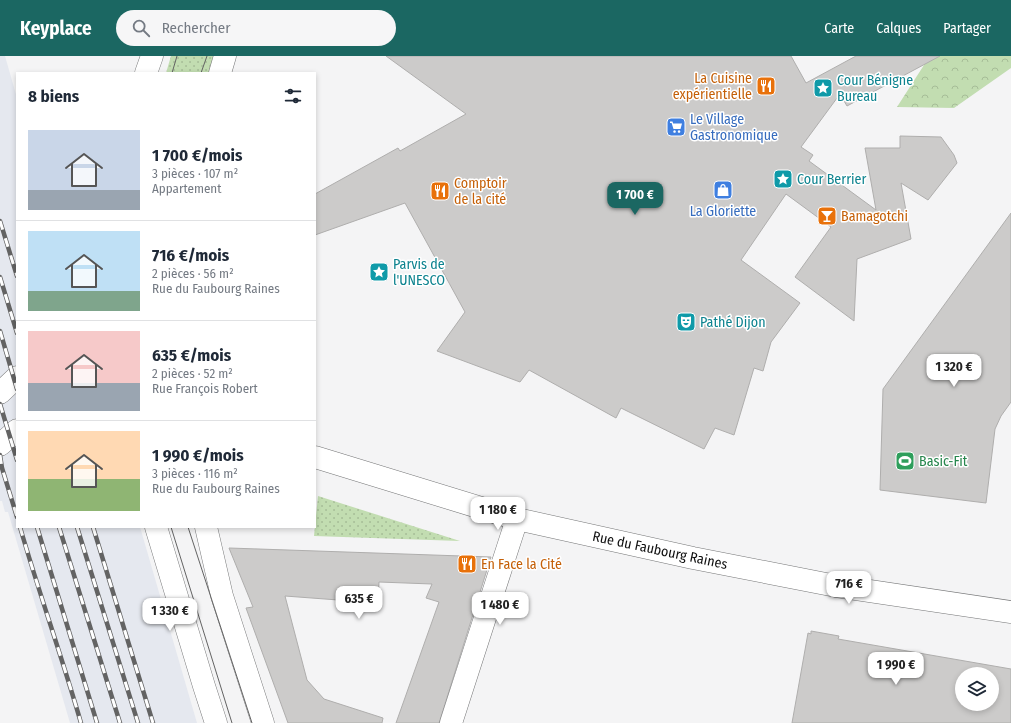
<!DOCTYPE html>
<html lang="fr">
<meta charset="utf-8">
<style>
:root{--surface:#fff;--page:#f6f6f7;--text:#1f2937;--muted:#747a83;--line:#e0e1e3;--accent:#1b6762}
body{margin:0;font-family:"Fira Sans Condensed",sans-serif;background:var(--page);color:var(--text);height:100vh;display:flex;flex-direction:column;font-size:15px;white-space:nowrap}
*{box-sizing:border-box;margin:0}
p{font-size:13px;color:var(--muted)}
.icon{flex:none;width:22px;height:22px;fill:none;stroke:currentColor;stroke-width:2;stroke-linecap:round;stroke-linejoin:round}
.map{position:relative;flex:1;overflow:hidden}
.sheet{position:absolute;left:16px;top:16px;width:300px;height:456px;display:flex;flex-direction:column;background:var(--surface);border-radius:0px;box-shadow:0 2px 6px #0003}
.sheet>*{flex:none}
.fabs{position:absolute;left:955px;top:611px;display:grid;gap:8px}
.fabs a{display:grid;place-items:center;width:44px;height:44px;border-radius:50%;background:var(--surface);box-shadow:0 2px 6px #0003;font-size:20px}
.price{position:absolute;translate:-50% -34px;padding:0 9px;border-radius:8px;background:#fff;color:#222;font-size:13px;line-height:26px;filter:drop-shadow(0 1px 2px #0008)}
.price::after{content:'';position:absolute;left:50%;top:24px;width:12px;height:9px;margin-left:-6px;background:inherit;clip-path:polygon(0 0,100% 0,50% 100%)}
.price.on{background:var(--accent);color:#fff}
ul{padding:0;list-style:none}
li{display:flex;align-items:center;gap:12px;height:100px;padding:0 12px}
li+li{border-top:1px solid var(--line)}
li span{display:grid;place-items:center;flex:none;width:112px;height:80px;border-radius:0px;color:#555}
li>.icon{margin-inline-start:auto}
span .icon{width:48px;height:48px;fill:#fffc;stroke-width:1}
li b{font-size:17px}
h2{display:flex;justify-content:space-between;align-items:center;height:48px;padding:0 12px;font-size:17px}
header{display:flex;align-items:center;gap:24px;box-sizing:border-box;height:56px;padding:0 20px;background:var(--accent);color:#fff}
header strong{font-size:19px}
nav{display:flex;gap:22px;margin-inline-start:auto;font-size:14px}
.search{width:280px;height:36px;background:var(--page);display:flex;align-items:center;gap:10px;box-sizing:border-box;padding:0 14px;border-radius:22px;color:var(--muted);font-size:15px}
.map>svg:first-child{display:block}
.built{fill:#e5e8ef}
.grass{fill:url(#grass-dots)}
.forest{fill:url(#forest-crowns)}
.building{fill:#cccbca;stroke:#afaead;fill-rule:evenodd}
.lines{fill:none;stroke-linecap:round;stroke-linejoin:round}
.minor-casing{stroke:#757677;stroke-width:23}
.secondary-casing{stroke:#757677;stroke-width:23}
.minor{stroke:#fff;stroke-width:22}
.secondary{stroke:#fff;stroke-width:22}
.tram{stroke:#636363;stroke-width:1}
.rail-casing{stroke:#636363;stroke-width:4.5}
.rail{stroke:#fff;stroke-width:3;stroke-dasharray:9;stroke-linecap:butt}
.labels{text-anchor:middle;stroke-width:3;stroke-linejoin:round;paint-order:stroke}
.food-label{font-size:14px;fill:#c56008;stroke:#fff;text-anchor:start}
.culture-label{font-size:14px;fill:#0d838f;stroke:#fff;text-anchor:start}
.shop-label{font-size:14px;fill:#366cbe;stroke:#fff;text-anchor:start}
.leisure-label{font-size:14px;fill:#27864d;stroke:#fff;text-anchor:start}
.street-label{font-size:14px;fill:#101010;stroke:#fff}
</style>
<header>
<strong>Keyplace</strong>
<div class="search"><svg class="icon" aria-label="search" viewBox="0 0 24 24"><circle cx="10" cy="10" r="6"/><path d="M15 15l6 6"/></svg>Rechercher</div>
<nav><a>Carte</a><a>Calques</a><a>Partager</a></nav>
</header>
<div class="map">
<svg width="1011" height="667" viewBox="0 0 1011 667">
<defs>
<pattern id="grass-dots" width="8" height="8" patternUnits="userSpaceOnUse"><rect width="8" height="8" fill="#c2ddb1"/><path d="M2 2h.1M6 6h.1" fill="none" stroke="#a6bd97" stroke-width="1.8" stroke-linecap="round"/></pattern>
<pattern id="forest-crowns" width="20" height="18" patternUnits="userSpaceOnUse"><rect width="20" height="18" fill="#c2ddb1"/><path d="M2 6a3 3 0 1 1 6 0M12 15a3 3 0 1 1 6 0" fill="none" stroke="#a6bd97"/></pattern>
</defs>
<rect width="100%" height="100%" fill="#f4f4f5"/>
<path class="built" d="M0 0H5L17 42V471H140L197 667H70L8 456H5L2 445H0Z"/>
<g class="grass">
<path d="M171 0H216L210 17H166Z"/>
<path d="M318 440 460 485 314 480Z"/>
</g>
<path class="forest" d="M933 0H1011V12L954 52 897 51 924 9 923 7Z"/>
<g class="building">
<path d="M386 0H791L806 27 856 0H940L847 50 840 38 801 91 813 99 809 105 876 154 865 92H900V80L941 81 954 99 957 107 928 144 901 127 911 183 857 203 854 265 795 221 831 171 786 138 741 204 800 247 771 286 763 315 754 312 734 379 715 372 704 393 621 352 616 362 529 314 520 326 437 295 465 256 405 147 315 179V138L398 92 400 95 466 58Z"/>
<path d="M1011 157V346L1001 360 995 373 986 447 880 434 883 333Z"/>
<path d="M229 492 491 501 439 667H396L439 546 426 542 432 528 379 526 378 547 285 540 307 624 324 643 383 662 382 667H288L246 552 253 551Z"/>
<path d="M811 575 839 580 838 583 1011 613V667H792L808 577 811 578ZM962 618H992V648H962Z"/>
</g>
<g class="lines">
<g class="minor-casing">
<g id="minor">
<path d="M0 337 17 321"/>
<path d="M0 389 17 374"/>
<path d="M315 401 517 463 693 502 836 530 1011 556"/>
<path d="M451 667 517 463"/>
</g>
</g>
<g class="secondary-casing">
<g id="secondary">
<path d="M146 17 152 0"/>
<path d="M220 17 225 0"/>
<path d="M156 471 204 630 216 667"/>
<path d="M206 471 222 540 263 667"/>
</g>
</g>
<use href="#minor" class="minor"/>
<use href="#secondary" class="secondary"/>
<g class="tram">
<path d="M172 17 177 0"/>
<path d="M201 17 207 0"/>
<path d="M171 471 232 667"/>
<path d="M188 471 252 667"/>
</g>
<g class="rail-casing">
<g id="rail">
<path d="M0 165 17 220"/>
<path d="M0 221 17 277"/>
<path d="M0 275 17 333"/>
<path d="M0 348 17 404"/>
<path d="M0 399 2 412 17 461"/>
<path d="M20 471C39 537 62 601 81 667"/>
<path d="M37 471 97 667"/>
<path d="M59 471 120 667"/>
<path d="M77 471 138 667"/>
<path d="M93 471 153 667"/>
</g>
</g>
<use href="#rail" class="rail"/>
</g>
<defs>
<g id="restaurant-square" transform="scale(1)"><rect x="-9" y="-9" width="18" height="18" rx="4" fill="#e8710a" stroke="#fff"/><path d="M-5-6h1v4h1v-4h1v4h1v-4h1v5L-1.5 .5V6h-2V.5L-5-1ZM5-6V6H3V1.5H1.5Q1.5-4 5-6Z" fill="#fff"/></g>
<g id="sight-square" transform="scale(1)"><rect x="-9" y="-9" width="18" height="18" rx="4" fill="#0f9aa8" stroke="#fff"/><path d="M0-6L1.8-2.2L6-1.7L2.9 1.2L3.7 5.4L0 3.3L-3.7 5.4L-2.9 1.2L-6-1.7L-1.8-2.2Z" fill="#fff"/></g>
<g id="supermarket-square" transform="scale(1)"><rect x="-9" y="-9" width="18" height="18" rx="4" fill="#3f7fe0" stroke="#fff"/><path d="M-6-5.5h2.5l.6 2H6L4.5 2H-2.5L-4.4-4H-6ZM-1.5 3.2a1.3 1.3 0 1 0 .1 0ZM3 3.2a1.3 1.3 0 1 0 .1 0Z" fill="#fff"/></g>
<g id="shop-square" transform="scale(1)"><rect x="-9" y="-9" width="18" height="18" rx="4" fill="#3f7fe0" stroke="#fff"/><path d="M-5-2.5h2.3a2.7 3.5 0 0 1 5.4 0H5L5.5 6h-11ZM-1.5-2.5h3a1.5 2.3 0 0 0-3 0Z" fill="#fff"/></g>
<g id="bar-square" transform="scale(1)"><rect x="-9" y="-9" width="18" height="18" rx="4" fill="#e8710a" stroke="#fff"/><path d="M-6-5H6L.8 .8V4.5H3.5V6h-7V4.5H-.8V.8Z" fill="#fff"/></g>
<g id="theatre-square" transform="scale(1)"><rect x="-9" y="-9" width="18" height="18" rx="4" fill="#0f9aa8" stroke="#fff"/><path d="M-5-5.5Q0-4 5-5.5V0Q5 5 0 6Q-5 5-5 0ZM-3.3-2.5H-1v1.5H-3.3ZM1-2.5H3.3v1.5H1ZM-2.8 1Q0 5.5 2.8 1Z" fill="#fff"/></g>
<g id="stadium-square" transform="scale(1)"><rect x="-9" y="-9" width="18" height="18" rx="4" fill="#2e9e5b" stroke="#fff"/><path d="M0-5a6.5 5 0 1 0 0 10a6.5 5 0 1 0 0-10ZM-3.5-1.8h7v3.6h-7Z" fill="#fff"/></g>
</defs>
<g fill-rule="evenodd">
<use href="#restaurant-square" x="766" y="30"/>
<use href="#sight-square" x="823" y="32"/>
<use href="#supermarket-square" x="676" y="71"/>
<use href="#sight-square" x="783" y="123"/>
<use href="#shop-square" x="723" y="134"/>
<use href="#restaurant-square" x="440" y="135"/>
<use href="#bar-square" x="827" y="160"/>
<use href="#sight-square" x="379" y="216"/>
<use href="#theatre-square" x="686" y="266"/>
<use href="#stadium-square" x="905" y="405"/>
<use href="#restaurant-square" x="467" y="508"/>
</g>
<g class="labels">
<g class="food-label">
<text x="752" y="27" text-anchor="end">La Cuisine<tspan x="752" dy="16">expérientielle</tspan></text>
<text x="454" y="132">Comptoir<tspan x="454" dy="16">de la cité</tspan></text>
<text x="841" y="165">Bamagotchi</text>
<text x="481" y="513">En Face la Cité</text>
</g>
<g class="culture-label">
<text x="837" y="29">Cour Bénigne<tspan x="837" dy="16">Bureau</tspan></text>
<text x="797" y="128">Cour Berrier</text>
<text x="393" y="213">Parvis de<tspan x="393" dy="16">l'UNESCO</tspan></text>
<text x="700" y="271">Pathé Dijon</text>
</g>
<g class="shop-label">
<text x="690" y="68">Le Village<tspan x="690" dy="16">Gastronomique</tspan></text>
<text x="723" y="160" text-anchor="middle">La Gloriette</text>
</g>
<g class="leisure-label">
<text x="919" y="410">Basic-Fit</text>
</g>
<g class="street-label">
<text transform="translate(660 494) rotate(12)" y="5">Rue du Faubourg Raines</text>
</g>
</g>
</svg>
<div class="fabs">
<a><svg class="icon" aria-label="layers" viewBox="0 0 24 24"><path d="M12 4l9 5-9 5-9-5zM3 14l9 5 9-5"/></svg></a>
</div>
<b class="price on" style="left:635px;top:160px">1 700 €</b>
<b class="price" style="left:954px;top:332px">1 320 €</b>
<b class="price" style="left:498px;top:475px">1 180 €</b>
<b class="price" style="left:849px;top:549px">716 €</b>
<b class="price" style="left:359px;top:564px">635 €</b>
<b class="price" style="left:500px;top:570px">1 480 €</b>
<b class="price" style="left:170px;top:576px">1 330 €</b>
<b class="price" style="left:896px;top:630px">1 990 €</b>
<section class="sheet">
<h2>8 biens<svg class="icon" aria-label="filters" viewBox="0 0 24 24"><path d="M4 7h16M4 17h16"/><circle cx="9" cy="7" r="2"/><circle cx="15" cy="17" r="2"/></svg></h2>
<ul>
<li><span style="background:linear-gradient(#c9d6e8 75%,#9aa5b1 0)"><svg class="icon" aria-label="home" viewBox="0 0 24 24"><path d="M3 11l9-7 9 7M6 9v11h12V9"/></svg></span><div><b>1 700 €/mois</b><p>3 pièces · 107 m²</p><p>Appartement</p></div></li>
<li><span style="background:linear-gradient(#bfe0f5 75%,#7fa58c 0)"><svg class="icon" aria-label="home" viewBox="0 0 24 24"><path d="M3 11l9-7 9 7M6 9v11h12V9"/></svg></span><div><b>716 €/mois</b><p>2 pièces · 56 m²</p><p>Rue du Faubourg Raines</p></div></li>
<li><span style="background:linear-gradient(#f6c9c9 65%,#9aa5b1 0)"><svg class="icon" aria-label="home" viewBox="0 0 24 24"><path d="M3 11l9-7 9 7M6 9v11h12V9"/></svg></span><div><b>635 €/mois</b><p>2 pièces · 52 m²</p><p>Rue François Robert</p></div></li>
<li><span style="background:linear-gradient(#ffd9b3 60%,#8fb573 0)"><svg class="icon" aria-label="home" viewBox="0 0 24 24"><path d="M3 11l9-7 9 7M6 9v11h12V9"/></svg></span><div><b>1 990 €/mois</b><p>3 pièces · 116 m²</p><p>Rue du Faubourg Raines</p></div></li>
</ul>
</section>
</div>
